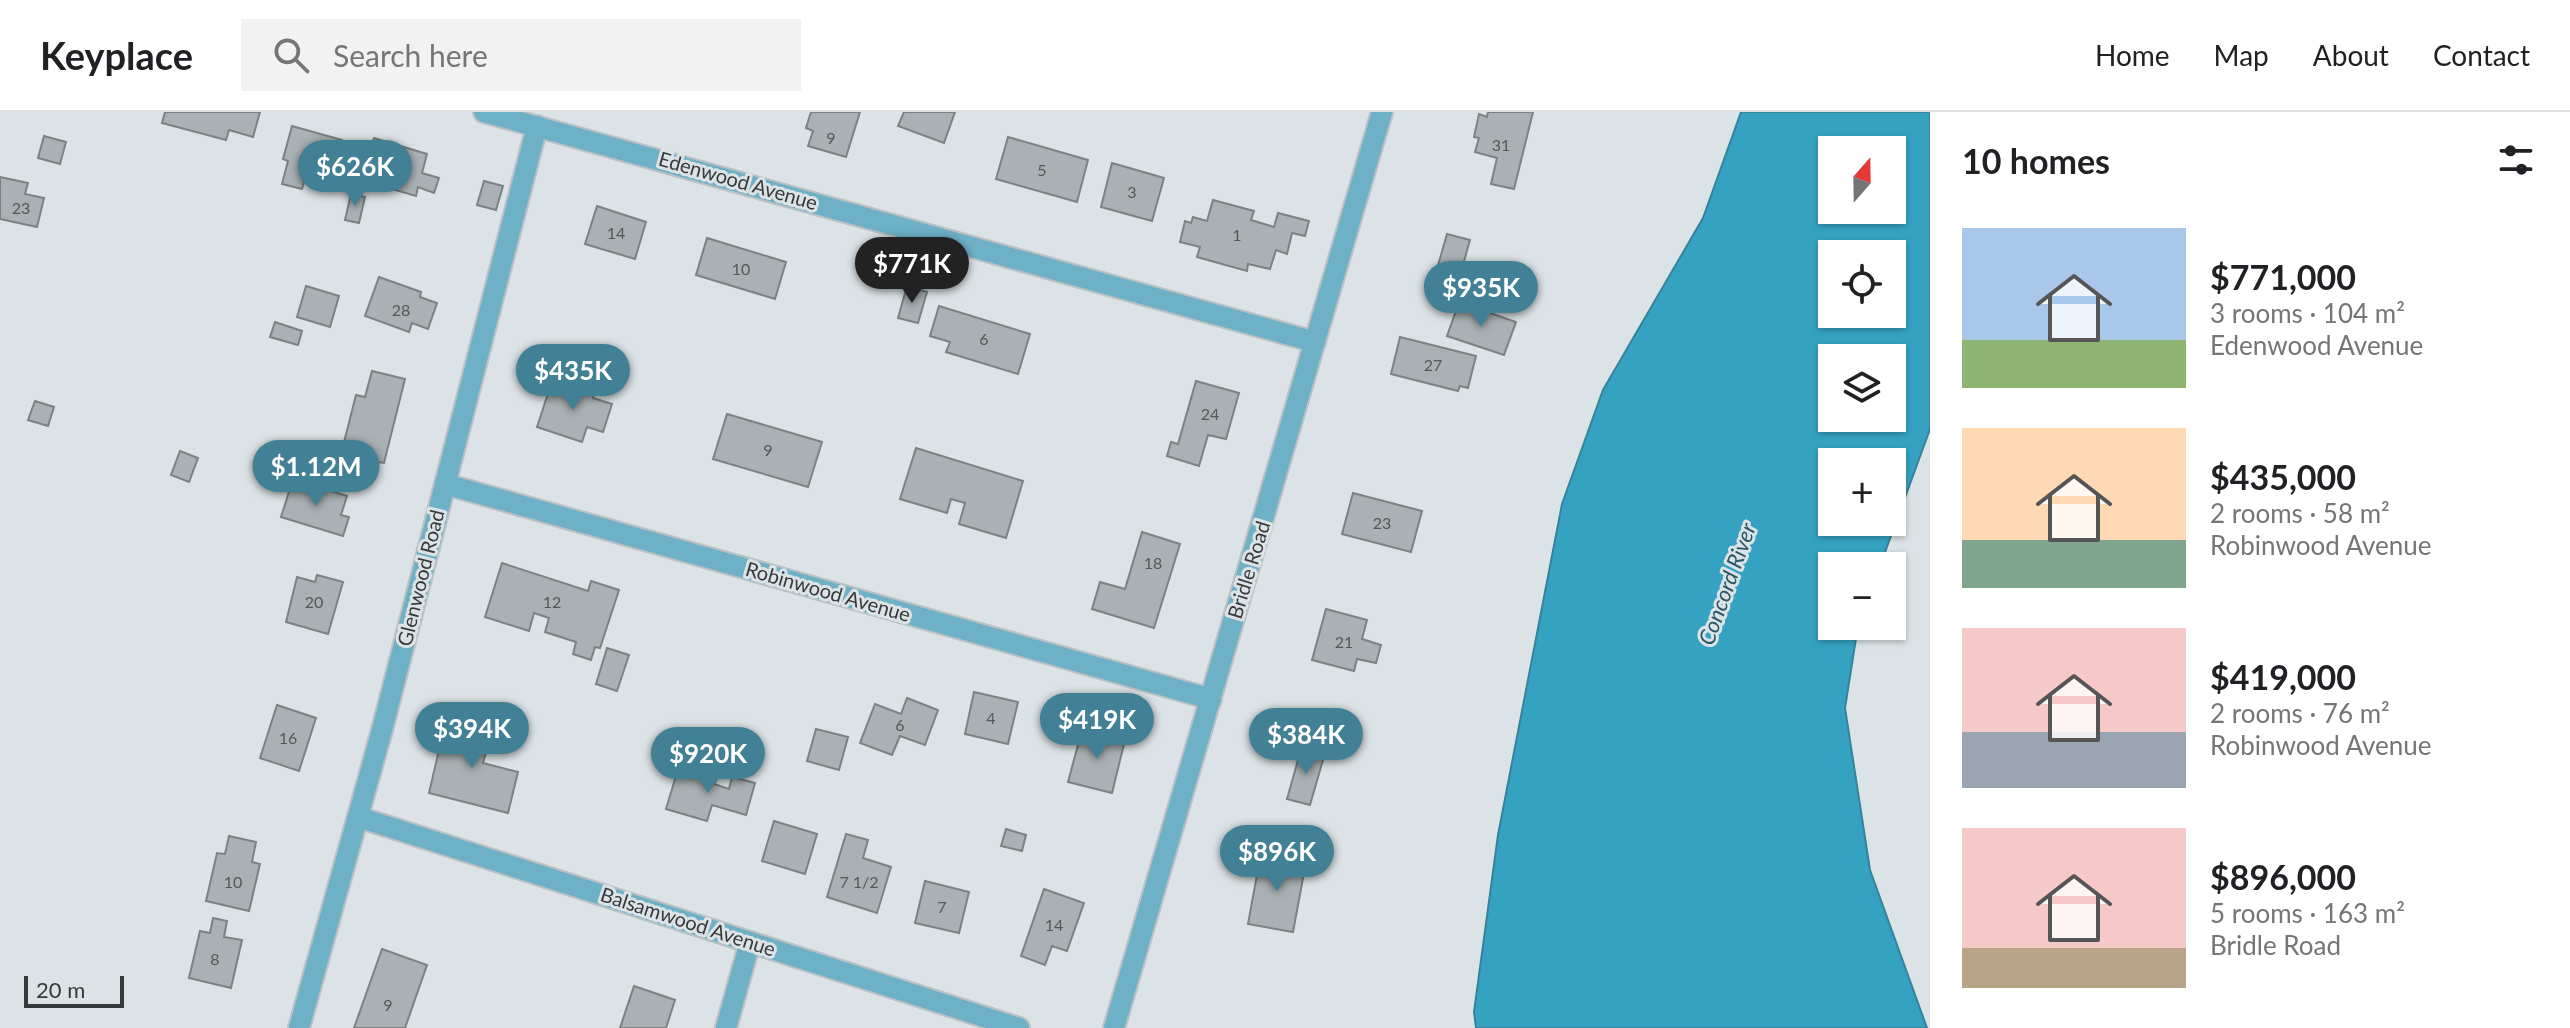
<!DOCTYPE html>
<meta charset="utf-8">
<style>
:root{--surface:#fff;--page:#f2f2f2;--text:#202124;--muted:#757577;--line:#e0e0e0;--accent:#418095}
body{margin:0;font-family:Lato,sans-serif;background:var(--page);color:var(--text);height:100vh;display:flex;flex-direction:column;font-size:30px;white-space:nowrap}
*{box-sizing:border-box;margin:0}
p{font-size:26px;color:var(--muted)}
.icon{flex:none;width:44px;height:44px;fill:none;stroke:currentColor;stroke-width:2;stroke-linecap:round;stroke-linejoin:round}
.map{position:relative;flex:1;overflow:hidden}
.panel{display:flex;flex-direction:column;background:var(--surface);width:640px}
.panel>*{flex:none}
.needle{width:52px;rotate:20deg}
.fabs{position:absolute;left:1818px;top:24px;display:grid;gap:16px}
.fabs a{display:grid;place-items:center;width:88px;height:88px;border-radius:0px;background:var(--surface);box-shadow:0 2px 6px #0004;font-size:40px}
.scale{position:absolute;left:24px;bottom:20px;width:100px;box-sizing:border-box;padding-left:8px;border:4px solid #373a3b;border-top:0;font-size:22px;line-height:28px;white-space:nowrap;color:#373a3b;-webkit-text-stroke:6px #dbe3e6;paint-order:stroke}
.price{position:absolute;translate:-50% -68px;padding:0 18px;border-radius:28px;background:var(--accent);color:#fff;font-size:26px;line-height:52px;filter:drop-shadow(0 2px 4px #0008)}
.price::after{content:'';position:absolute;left:50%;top:48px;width:24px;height:18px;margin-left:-12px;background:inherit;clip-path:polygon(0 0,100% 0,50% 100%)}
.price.selected{background:#222;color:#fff}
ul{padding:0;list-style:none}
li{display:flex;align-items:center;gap:24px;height:200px;padding:0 32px}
li span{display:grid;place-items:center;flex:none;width:224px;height:160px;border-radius:0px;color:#555}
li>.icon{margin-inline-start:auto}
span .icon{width:96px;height:96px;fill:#fffc;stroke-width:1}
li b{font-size:34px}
h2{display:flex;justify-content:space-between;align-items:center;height:96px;padding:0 32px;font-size:34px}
header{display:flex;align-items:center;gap:48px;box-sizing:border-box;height:112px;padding:0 40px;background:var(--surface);border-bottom:2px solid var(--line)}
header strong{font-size:38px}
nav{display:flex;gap:44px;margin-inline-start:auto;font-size:28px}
.search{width:560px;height:72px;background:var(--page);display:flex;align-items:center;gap:20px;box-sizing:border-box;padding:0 28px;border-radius:0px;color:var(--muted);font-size:30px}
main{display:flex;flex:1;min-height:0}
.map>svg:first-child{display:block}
.water{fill:#35a2c2;stroke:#36839a;stroke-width:2;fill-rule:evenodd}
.building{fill:#a9b1b4;stroke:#7a8284;stroke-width:2}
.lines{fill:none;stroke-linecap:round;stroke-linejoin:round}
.minor-casing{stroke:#bac1c4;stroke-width:24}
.tertiary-casing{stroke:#bac1c4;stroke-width:24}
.minor{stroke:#6eb0c6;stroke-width:20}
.tertiary{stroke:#6eb0c6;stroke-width:20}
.labels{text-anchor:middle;stroke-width:6;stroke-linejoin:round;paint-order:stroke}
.number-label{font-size:16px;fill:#545859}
.street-label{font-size:20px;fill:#373a3b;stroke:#dbe3e6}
.water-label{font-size:22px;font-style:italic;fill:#2a5665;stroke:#dbe3e6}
</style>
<header>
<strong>Keyplace</strong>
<div class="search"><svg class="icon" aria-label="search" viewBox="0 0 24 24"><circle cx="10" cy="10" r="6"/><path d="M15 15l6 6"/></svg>Search here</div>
<nav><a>Home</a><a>Map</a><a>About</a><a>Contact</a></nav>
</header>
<main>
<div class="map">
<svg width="1930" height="916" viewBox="0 0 1930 916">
<rect width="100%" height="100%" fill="#dbe3e6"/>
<path class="water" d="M1741 0H1930V317L1880 454H1832V514H1858L1845 596 1870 758 1927 916H1476L1474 900 1498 723 1562 392 1603 278 1703 106ZM1832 38H1892V98H1832ZM1832 142H1892V202H1832ZM1832 246H1892V306H1832ZM1832 350H1892V410H1832Z"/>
<g class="building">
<path d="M165 0H260L253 25 229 18 226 28 162 11Z"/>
<path d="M811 0H860L846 45 808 34 813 19 806 16Z"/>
<path d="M904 0H955L944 31 898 14Z"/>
<path d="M1488 0H1533L1514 77 1491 72 1497 46 1475 40 1479 26 1474 25 1479 2 1487 5Z"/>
<path d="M292 14 342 28 338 43 351 46 347 62 309 53 302 77 282 72 288 49 283 47Z"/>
<path d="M44 24 66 30 60 52 38 46Z"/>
<path d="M1008 25 1088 48 1077 90 996 67Z"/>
<path d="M374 26 427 42 422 61 439 66 434 81 418 75 416 84 365 69 361 83 351 80 357 61 363 63Z"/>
<path d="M1112 51 1164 66 1152 109 1101 95Z"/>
<path d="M0 65 28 71 25 82 44 86 37 115 0 107Z"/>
<path d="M484 69 503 74 496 98 477 93Z"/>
<path d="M351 82 365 85 359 111 345 108Z"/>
<path d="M1213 88 1254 99 1251 108 1274 115 1278 101 1309 109 1305 124 1292 121 1287 142 1276 138 1270 157 1248 152 1247 159 1197 145 1200 135 1180 130 1185 109 1191 111 1193 105 1207 109Z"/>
<path d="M597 94 646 110 635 147 585 132Z"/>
<path d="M1447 122 1470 128 1456 178 1433 171Z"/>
<path d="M707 126 786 150 775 187 696 163Z"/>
<path d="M379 165 421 180 420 185 437 191 428 217 412 211 409 220 365 204Z"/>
<path d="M306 174 339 184 330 215 297 205Z"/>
<path d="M907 174 927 180 918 211 898 206Z"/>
<path d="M1459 190 1516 210 1504 243 1447 224Z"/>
<path d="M939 194 1030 222 1018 262 946 240 950 230 930 224Z"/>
<path d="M275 210 302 219 298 233 270 225Z"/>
<path d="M1400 225 1476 244 1468 276 1460 274 1458 279 1391 262Z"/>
<path d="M372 259 405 267 384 351 377 350 371 371 346 364 352 341 342 338 356 283 365 285Z"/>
<path d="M1196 269 1239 281 1226 327 1208 323 1199 354 1167 344 1171 330 1178 332Z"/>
<path d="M551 272 581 282 584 272 596 276 593 286 612 292 603 320 587 315 582 330 537 315Z"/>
<path d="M35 289 54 295 48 314 28 308Z"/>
<path d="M727 302 822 330 808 375 713 347Z"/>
<path d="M916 336 1023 369 1006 426 959 412 965 391 951 387 947 401 900 387Z"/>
<path d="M180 339 198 346 189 370 171 363Z"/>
<path d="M293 367 347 384 341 403 349 405 343 424 281 405Z"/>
<path d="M1353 381 1422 399 1411 440 1342 422Z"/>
<path d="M1142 420 1180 432 1154 516 1092 497 1100 470 1125 477Z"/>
<path d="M502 451 588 479 591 469 619 478 600 536 595 535 591 548 573 542 576 530 545 520 549 506 534 501 529 519 485 505Z"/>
<path d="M317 463 343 470 328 522 286 510 297 465 315 470Z"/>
<path d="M1326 497 1367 508 1362 527 1381 533 1376 551 1357 547 1354 559 1312 548Z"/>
<path d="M607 536 629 543 617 579 596 572Z"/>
<path d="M974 580 1018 590 1008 632 965 622Z"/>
<path d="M907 586 938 598 925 633 900 624 892 643 860 631 875 592 901 602Z"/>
<path d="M277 593 316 606 299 659 260 646Z"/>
<path d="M456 604 493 614 483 651 518 660 508 701 429 681 439 638 447 639Z"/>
<path d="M816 617 848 625 839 658 807 649Z"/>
<path d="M1082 618 1125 628 1112 681 1068 670Z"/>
<path d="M1302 634 1325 641 1310 693 1287 687Z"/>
<path d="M678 657 716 668 714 672 729 677 732 665 755 671 746 703 712 693 707 709 666 697Z"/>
<path d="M774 709 817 722 805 762 762 749Z"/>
<path d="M1006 717 1026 723 1022 739 1001 734Z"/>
<path d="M846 722 868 728 863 746 891 755 877 801 827 785Z"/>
<path d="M229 724 256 730 252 750 260 752 249 799 206 789 217 741 225 742Z"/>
<path d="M1261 741 1306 750 1293 820 1248 812Z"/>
<path d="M925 769 969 780 959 821 915 811Z"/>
<path d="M1044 777 1084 791 1067 839 1052 834 1045 853 1021 844Z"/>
<path d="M213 806 227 809 224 825 242 828 231 876 189 866 200 819 210 821Z"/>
<path d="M382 837 427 853 405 916H354Z"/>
<path d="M634 874 675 888 666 916H620Z"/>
</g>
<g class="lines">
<g class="minor-casing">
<g id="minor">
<path d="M484 0 1315 230"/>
<path d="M445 372 1211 587"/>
<path d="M358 705 1019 916"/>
<path d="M299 916 382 618 537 14"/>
<path d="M726 916 750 830"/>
</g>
</g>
<g class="tertiary-casing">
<path id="tertiary" d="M1114 916 1382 0"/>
</g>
<use href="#minor" class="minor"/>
<use href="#tertiary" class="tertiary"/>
</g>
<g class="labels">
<g class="number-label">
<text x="831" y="32">9</text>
<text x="1501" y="39">31</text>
<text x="1042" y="64">5</text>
<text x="1132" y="86">3</text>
<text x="21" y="102">23</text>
<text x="616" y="127">14</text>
<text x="1237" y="129">1</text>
<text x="741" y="163">10</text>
<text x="401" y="204">28</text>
<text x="984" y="233">6</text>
<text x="1433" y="259">27</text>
<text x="1210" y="308">24</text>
<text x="768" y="344">9</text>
<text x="1382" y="417">23</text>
<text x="1153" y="457">18</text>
<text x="314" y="496">20</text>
<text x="552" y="496">12</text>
<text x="1344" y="536">21</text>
<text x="991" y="612">4</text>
<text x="900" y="619">6</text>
<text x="288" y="632">16</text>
<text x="233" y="776">10</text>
<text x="859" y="776">7 1/2</text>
<text x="942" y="801">7</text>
<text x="1054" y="819">14</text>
<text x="215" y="853">8</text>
<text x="388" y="899">9</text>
</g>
<g class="street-label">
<text transform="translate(738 69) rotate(16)" y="7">Edenwood Avenue</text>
<text transform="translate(1249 458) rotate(-73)" y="7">Bridle Road</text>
<text transform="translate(421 466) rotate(-76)" y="7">Glenwood Road</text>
<text transform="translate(828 480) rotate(16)" y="7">Robinwood Avenue</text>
<text transform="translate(688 810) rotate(18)" y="7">Balsamwood Avenue</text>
</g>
<g class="water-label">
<text transform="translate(1727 472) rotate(-70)" y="8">Concord River</text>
</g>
</g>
</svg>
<div class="fabs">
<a><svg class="needle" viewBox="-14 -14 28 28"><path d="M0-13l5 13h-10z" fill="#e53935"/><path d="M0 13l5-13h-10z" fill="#757577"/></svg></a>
<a><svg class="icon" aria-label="locate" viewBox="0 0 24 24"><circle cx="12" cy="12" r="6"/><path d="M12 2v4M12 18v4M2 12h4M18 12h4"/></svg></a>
<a><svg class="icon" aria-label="layers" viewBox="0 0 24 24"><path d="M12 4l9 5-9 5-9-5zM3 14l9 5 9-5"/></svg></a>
<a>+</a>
<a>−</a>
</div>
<div class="scale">20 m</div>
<b class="price" style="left:355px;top:96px">$626K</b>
<b class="price selected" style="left:912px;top:193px">$771K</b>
<b class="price" style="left:1481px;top:217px">$935K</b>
<b class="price" style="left:573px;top:300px">$435K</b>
<b class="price" style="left:316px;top:396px">$1.12M</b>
<b class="price" style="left:1097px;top:649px">$419K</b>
<b class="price" style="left:472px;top:658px">$394K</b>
<b class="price" style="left:1306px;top:664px">$384K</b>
<b class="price" style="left:708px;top:683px">$920K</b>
<b class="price" style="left:1277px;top:781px">$896K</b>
</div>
<section class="panel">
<h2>10 homes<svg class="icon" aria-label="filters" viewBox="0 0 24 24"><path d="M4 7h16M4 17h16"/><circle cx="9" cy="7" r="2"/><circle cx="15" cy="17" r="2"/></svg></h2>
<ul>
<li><span style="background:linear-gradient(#a9c7e8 70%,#8fb573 0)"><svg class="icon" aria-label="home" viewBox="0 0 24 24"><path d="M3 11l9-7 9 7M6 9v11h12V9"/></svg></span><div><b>$771,000</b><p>3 rooms · 104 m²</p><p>Edenwood Avenue</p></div></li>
<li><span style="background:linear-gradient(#ffd9b3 70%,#7fa58c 0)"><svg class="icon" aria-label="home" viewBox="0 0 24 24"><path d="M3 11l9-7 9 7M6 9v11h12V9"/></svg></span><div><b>$435,000</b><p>2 rooms · 58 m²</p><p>Robinwood Avenue</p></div></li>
<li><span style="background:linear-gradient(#f6c9c9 65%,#9aa5b1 0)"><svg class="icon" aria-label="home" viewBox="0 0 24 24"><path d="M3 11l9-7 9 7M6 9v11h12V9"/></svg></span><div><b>$419,000</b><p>2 rooms · 76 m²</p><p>Robinwood Avenue</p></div></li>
<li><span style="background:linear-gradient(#f6c9c9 75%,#b9a48a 0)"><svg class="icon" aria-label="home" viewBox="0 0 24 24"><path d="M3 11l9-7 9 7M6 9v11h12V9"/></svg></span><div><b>$896,000</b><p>5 rooms · 163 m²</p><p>Bridle Road</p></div></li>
</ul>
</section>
</main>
